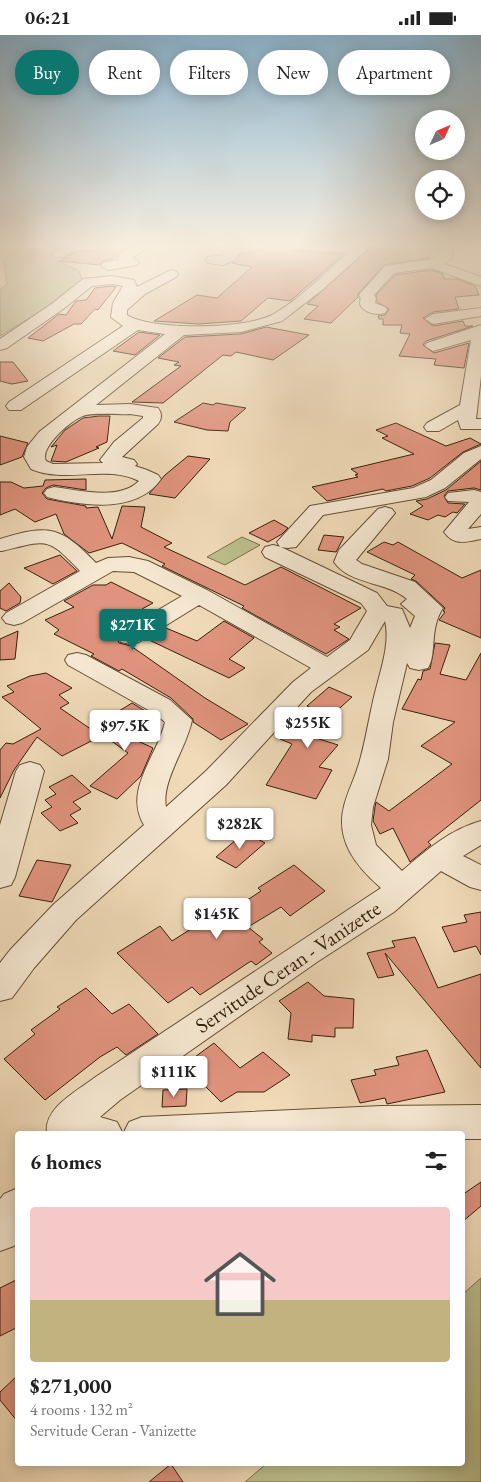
<!DOCTYPE html>
<meta charset="utf-8">
<style>
:root{--surface:#fff;--page:#f6f6f6;--text:#222;--muted:#767676;--accent:#0f766e}
body{margin:0;font-family:"EB Garamond",serif;background:var(--page);color:var(--text);height:100vh;display:flex;flex-direction:column;font-size:19px;white-space:nowrap}
*{box-sizing:border-box;margin:0}
p{font-size:16px;color:var(--muted)}
.icon{flex:none;width:28px;height:28px;fill:none;stroke:currentColor;stroke-width:2;stroke-linecap:round;stroke-linejoin:round}
.map{position:relative;flex:1;overflow:hidden}
.sheet{position:absolute;left:15px;top:1096px;width:450px;height:335px;display:flex;flex-direction:column;background:var(--surface);border-radius:5px;box-shadow:0 2px 12px #0003}
.sheet>*{flex:none}
.banner{position:absolute;left:15px;top:15px;width:451px;height:45px;display:flex;gap:10px}
.needle{width:32px;rotate:46deg}
.fabs{position:absolute;left:415px;top:75px;display:grid;gap:10px}
.fabs a{display:grid;place-items:center;width:50px;height:50px;border-radius:50%;background:var(--surface);box-shadow:0 2px 12px #0003;font-size:25px}
.price{position:absolute;translate:-50% -42px;padding:0 11px;border-radius:5px;background:#fff;color:#222;font-size:16px;line-height:32px;filter:drop-shadow(0 1px 2px #0008)}
.price::after{content:'';position:absolute;left:50%;top:30px;width:15px;height:11px;margin-left:-8px;background:inherit;clip-path:polygon(0 0,100% 0,50% 100%)}
.price.on{background:var(--accent);color:#fff}
ul{padding:0;list-style:none}
li{display:grid;align-content:center;gap:10px;height:265px;padding:0 15px}
li span{display:grid;place-items:center;height:155px;border-radius:5px;color:#555}
li>.icon{margin-inline-start:auto}
span .icon{width:90px;height:90px;fill:#fffc;stroke-width:1}
li b{font-size:21px}
h2{display:flex;justify-content:space-between;align-items:center;height:60px;padding:0 15px;font-size:21px}
.tag{padding:0 18px;border-radius:22px;background:var(--surface);box-shadow:0 2px 12px #0003;font-size:18px;line-height:45px}
.tag.on{background:var(--accent);color:#fff}
.status{display:flex;justify-content:space-between;align-items:center;height:35px;padding:0 25px;background:var(--surface);direction:ltr}
.status svg{height:14px;fill:currentColor}
.map>svg:first-child{display:block}
.green{fill:#bcbf8d;stroke:#79704c}
.building{fill:#e0937e;stroke:#36210b}
.lines{fill:none;stroke-linecap:round;stroke-linejoin:round}
.minor-casing{stroke:#644f36;stroke-width:2}
.minor{fill:#f5e7d1;fill-rule:evenodd}
.labels{text-anchor:middle;stroke-width:4;stroke-linejoin:round;paint-order:stroke}
.near-street-label{font-size:21px;fill:#36210b;stroke:#f5e7d1}
</style>
<div class="status"><b>06:21</b><svg viewBox="0 0 49 12"><path d="M0 12V9h3v3zM5 12V6h3v6zM10 12V3h3v9zM15 12V0h3v12zM26 1h20v11H26zM47 4h2v5h-2z"/></svg></div>
<div class="map">
<svg width="481" height="1447" viewBox="0 0 481 1447">
<rect width="100%" height="100%" fill="#f0dab8"/>
<filter id="stains"><feTurbulence type="fractalNoise" baseFrequency=".004" numOctaves="4"/><feColorMatrix values="0 0 0 0 .2 0 0 0 0 .09 0 0 0 0 .02 0 0 0 .5 -.17"/></filter>
<radialGradient id="worn" r=".72"><stop offset=".6" stop-color="#630" stop-opacity="0"/><stop offset="1" stop-color="#630" stop-opacity=".3"/></radialGradient>
<g class="green">
<path d="M16 210H60L54 224 79 236 82 244 63 263 0 301V255L7 249 4 226Z"/>
<path d="M242 502 260 510 225 530 207 522Z"/>
<path d="M481 1243V1447H245L266 1429H462L463 1259Z"/>
</g>
<g class="building">
<path d="M104 210H130L112 224 103 226 99 230 59 226 77 216H94Z"/>
<path d="M374 210H433L429 223 384 230 358 259V262L331 288 304 284 318 271 307 269Z"/>
<path d="M278 211 294 216 344 219 290 266 268 263 241 286 199 289 154 286 197 260 217 263 252 232 232 228 241 219Z"/>
<path d="M431 235 443 239 444 244H457L475 251 479 260 455 262 459 274 433 277 423 283 433 291 463 286 465 291H473L426 306 423 310 434 318 469 308 464 333 434 330 436 324 399 321 410 299 400 298 402 290H383V284H379L378 281 385 280 389 274 377 267 376 260 395 240Z"/>
<path d="M112 251 116 252 98 275 95 274 81 289H74L43 306 28 303 59 279 66 280 76 266 86 265 95 253Z"/>
<path d="M266 292 309 300 273 325 236 317 231 321 223 320 163 368 132 367 181 331 174 330 179 327 158 323 185 302 241 299Z"/>
<path d="M139 297 160 300 135 320 113 316Z"/>
<path d="M0 327H13L28 346 12 349 0 346Z"/>
<path d="M203 368 213 370 216 368 246 373 230 387 228 396 207 395 174 387Z"/>
<path d="M99 381H110L107 407 96 412 99 413 66 427 51 426 57 410 51 412 65 395 83 383Z"/>
<path d="M396 388 446 411 470 403 481 409 463 417 430 443 412 451 386 456 383 454 327 466 312 452 358 442 355 440 358 439 351 434 414 419 382 403 388 401 376 395Z"/>
<path d="M0 401 28 408 22 422 0 430Z"/>
<path d="M188 421 210 424 175 463 149 459 165 440Z"/>
<path d="M481 426V455L474 453 448 456 444 461 448 468 465 469 457 478 453 477 445 482 438 480 428 485 410 479 423 471 416 466 427 464 446 455Z"/>
<path d="M86 444V455L53 450 46 453 42 458 47 464 86 471V473L98 472 112 504 122 471 145 472 141 492 172 508 164 512 245 550 281 532 361 573 334 589 340 592 334 595 349 604 326 619 242 573 244 571 162 531 165 529 122 508 89 518 64 499 56 479 35 487 15 474 0 480V447H11L24 453 43 451 45 445Z"/>
<path d="M274 485 288 493 282 499 268 507 249 498Z"/>
<path d="M324 500 344 502 336 517 318 515Z"/>
<path d="M384 507 393 510 398 507 462 543 481 535V603L439 585 445 577 443 576 445 573 416 546 411 544 415 540 367 517Z"/>
<path d="M60 520 77 536 53 549 24 533Z"/>
<path d="M111 547 153 568 142 574 147 577 140 581 143 582 119 596 116 601 119 608 131 611 205 663 248 689 221 705 193 687V684L171 663 122 634 119 636 91 621 94 619 54 599 59 595 45 585 74 572 64 566 93 550H106Z"/>
<path d="M9 548 21 562 20 568 6 576 0 573V556Z"/>
<path d="M224 586 254 603 229 624 245 633 229 643 147 604 166 593 197 606Z"/>
<path d="M18 596 15 624 0 625V604Z"/>
<path d="M435 608 450 610 440 639 466 645 481 618V765L428 807 431 810 410 827 393 793 380 799 373 786 375 772 376 767 389 776 452 729 421 711 455 687 402 674 418 644 421 645 423 636 430 634Z"/>
<path d="M46 638 72 653 59 660 69 668 60 673 101 701 62 721 37 702 14 735 0 763V715L6 708 13 709 41 694 2 662 14 657 7 651 30 641Z"/>
<path d="M329 652 352 662 331 681 313 702 338 710 319 732 332 735 316 764 266 750 292 709 280 704 311 673 307 671Z"/>
<path d="M132 668 155 682 125 700 153 713 141 741 117 764 90 751 128 718 95 694 99 687 104 690 123 679 119 676Z"/>
<path d="M72 740 91 757 73 767 81 774 70 780 78 788 60 796 41 778 52 772 45 765 56 759 49 752Z"/>
<path d="M245 797 265 808 236 833 216 822Z"/>
<path d="M37 825 71 830 52 867 19 861Z"/>
<path d="M294 830 325 856 290 881 281 872 248 892 263 904 259 907 272 918 256 930 251 926 200 960 192 952 168 968 117 918 160 891 172 906 221 875 226 879 261 856 258 853Z"/>
<path d="M481 877V920L476 911 454 917 442 892 467 887 464 880Z"/>
<path d="M415 902 438 953 481 939V1033L385 918 394 940 378 943 367 918 395 912 392 906Z"/>
<path d="M308 947 324 961 354 964 353 993H335V1002L312 1000V1007L288 1004 291 978 279 966Z"/>
<path d="M86 953 112 979 129 969 158 999 126 1020 117 1012 100 1022 45 1065 4 1024 35 999 31 995 60 974 57 972Z"/>
<path d="M214 1008 240 1033 263 1017 290 1040 264 1057H237L221 1067 184 1030Z"/>
<path d="M427 1015 445 1057 387 1069 385 1063 360 1068 351 1045 376 1040 374 1035 399 1030 396 1022Z"/>
<path d="M187 1054 186 1071 162 1072 163 1055Z"/>
<path d="M481 1147V1171L462 1187V1160Z"/>
<path d="M18 1244V1292L0 1301V1253Z"/>
<path d="M18 1340V1387L0 1365V1357Z"/>
<path d="M171 1429 183 1447H149Z"/>
</g>
<g class="lines">
<g class="minor-casing">
<g id="minor">
<path d="M66 210H82L64 222H54L52 219Z"/>
<path d="M135 210H151L132 223 139 227 137 230 108 235 101 231 103 228 118 225 119 219Z"/>
<path d="M219 210H233L240 217 235 225 223 230 208 228 206 225 208 222 225 220Z"/>
<path d="M288 210H372L322 255 282 286 241 297 184 300 96 370 130 369 158 373C162 378 162 384 158 389L122 422 134 425 137 429 135 431 147 435 158 440 161 444C137 479 83 471 47 462L44 458 47 454 54 452C78 455 119 466 139 446 106 429 66 449 31 434L24 422 27 412 39 397 165 299 138 295 21 375H9L6 371 9 367 123 291 111 282 113 268 123 251 112 249 92 251 63 274 7 313 0 315V304L53 268 83 244 112 241 134 245 137 252 171 235 176 236 178 239 176 242 145 259 127 275V280C153 296 245 294 272 280 299 265 326 237 349 217L294 214ZM130 379 143 381V383L114 407 100 425 103 428 53 429 46 426C39 413 71 385 83 381 93 377 118 380 130 379Z"/>
<path d="M440 210H453L452 223 444 229 481 242V251L431 233 394 238 374 260 376 263 375 268 385 272 387 275 385 278C378 280 366 279 361 271 358 267 363 265 359 260L385 231 433 224 438 221Z"/>
<path d="M481 273V281L433 289 425 284 433 279Z"/>
<path d="M481 290V341L476 384H481V394H461L458 385 439 396H427L424 392 427 388 460 370 471 305 433 316 425 311 427 308Z"/>
<path d="M481 411V424L445 453 426 462 323 480 296 512 288 513 280 512 277 507 310 471 413 453 431 445 464 418Z"/>
<path d="M474 455 481 457V479L468 494 481 492V504C466 507 454 511 444 497L469 467 448 466 445 462 448 458Z"/>
<path d="M385 472 392 474 395 478 356 525 362 529 415 547 443 573C429 594 437 619 428 633L419 635 410 633 407 628 393 687 388 724 373 772 371 790 376 810 402 836C425 816 451 794 481 786V810L463 821 481 830V855L470 852 441 836 394 877 317 927 120 1065 100 1082 117 1087 123 1099H47C43 1073 76 1057 94 1043L381 853C357 832 335 806 344 771 348 755 356 741 360 725 367 700 370 675 377 650 382 631 390 606 385 586L368 615 311 657 226 750 76 885 34 933 12 963 0 966V928L10 915 54 869 144 790C123 755 157 722 165 687L152 677 68 630 65 625 68 620 77 618 86 620 170 665 192 685C187 712 161 746 166 772L206 736 293 647 311 633 199 570 139 607 130 609 121 607 118 602 121 597 182 561 134 537 113 536 22 588 14 590 6 588 2 583 6 578 80 536C47 501 47 505 2 516H0V504C49 489 60 491 96 528L108 523 129 522 148 526 207 555 327 622 350 605 367 576 361 568 265 522 262 517 265 512 273 510 281 512 377 558 387 571 402 574 410 593 415 581 401 569 407 564C386 546 350 550 334 527L339 515 378 474Z"/>
<path d="M30 727 40 730 44 736 15 842 11 850 0 853V790L16 736 20 730Z"/>
<path d="M481 1070V1104H462V1099H123L129 1087 142 1082 382 1071Z"/>
<path d="M18 1153V1206L14 1211 0 1216V1164L4 1159Z"/>
</g>
</g>
<use href="#minor" class="minor"/>
</g>
<linearGradient id="sky" x2="0" y2="1"><stop stop-color="#89b6d2"/><stop offset="0.51" stop-color="#f8eedf"/><stop offset="1" stop-color="#f8eedf" stop-opacity="0"/></linearGradient>
<rect width="481" height="412" fill="url(#sky)"/>
<g class="labels">
<g class="near-street-label">
<text transform="translate(288 932) rotate(-34)" y="7">Servitude Ceran - Vanizette</text>
</g>
</g>
<rect width="100%" height="100%" filter="url(#stains)"/>
<rect width="100%" height="100%" fill="url(#worn)"/>
</svg>
<div class="fabs">
<a><svg class="needle" viewBox="-14 -14 28 28"><path d="M0-13l5 13h-10z" fill="#e53935"/><path d="M0 13l5-13h-10z" fill="#767676"/></svg></a>
<a><svg class="icon" aria-label="locate" viewBox="0 0 24 24"><circle cx="12" cy="12" r="6"/><path d="M12 2v4M12 18v4M2 12h4M18 12h4"/></svg></a>
</div>
<b class="price on" style="left:133px;top:616px">$271K</b>
<b class="price" style="left:308px;top:714px">$255K</b>
<b class="price" style="left:125px;top:717px">$97.5K</b>
<b class="price" style="left:240px;top:815px">$282K</b>
<b class="price" style="left:217px;top:905px">$145K</b>
<b class="price" style="left:174px;top:1063px">$111K</b>
<div class="banner">
<a class="tag on">Buy</a>
<a class="tag">Rent</a>
<a class="tag">Filters</a>
<a class="tag">New</a>
<a class="tag">Apartment</a>
</div>
<section class="sheet">
<h2>6 homes<svg class="icon" aria-label="filters" viewBox="0 0 24 24"><path d="M4 7h16M4 17h16"/><circle cx="9" cy="7" r="2"/><circle cx="15" cy="17" r="2"/></svg></h2>
<ul>
<li><span style="background:linear-gradient(#f6c9c9 60%,#c2b280 0)"><svg class="icon" aria-label="home" viewBox="0 0 24 24"><path d="M3 11l9-7 9 7M6 9v11h12V9"/></svg></span><div><b>$271,000</b><p>4 rooms · 132 m²</p><p>Servitude Ceran - Vanizette</p></div></li>
</ul>
</section>
</div>
